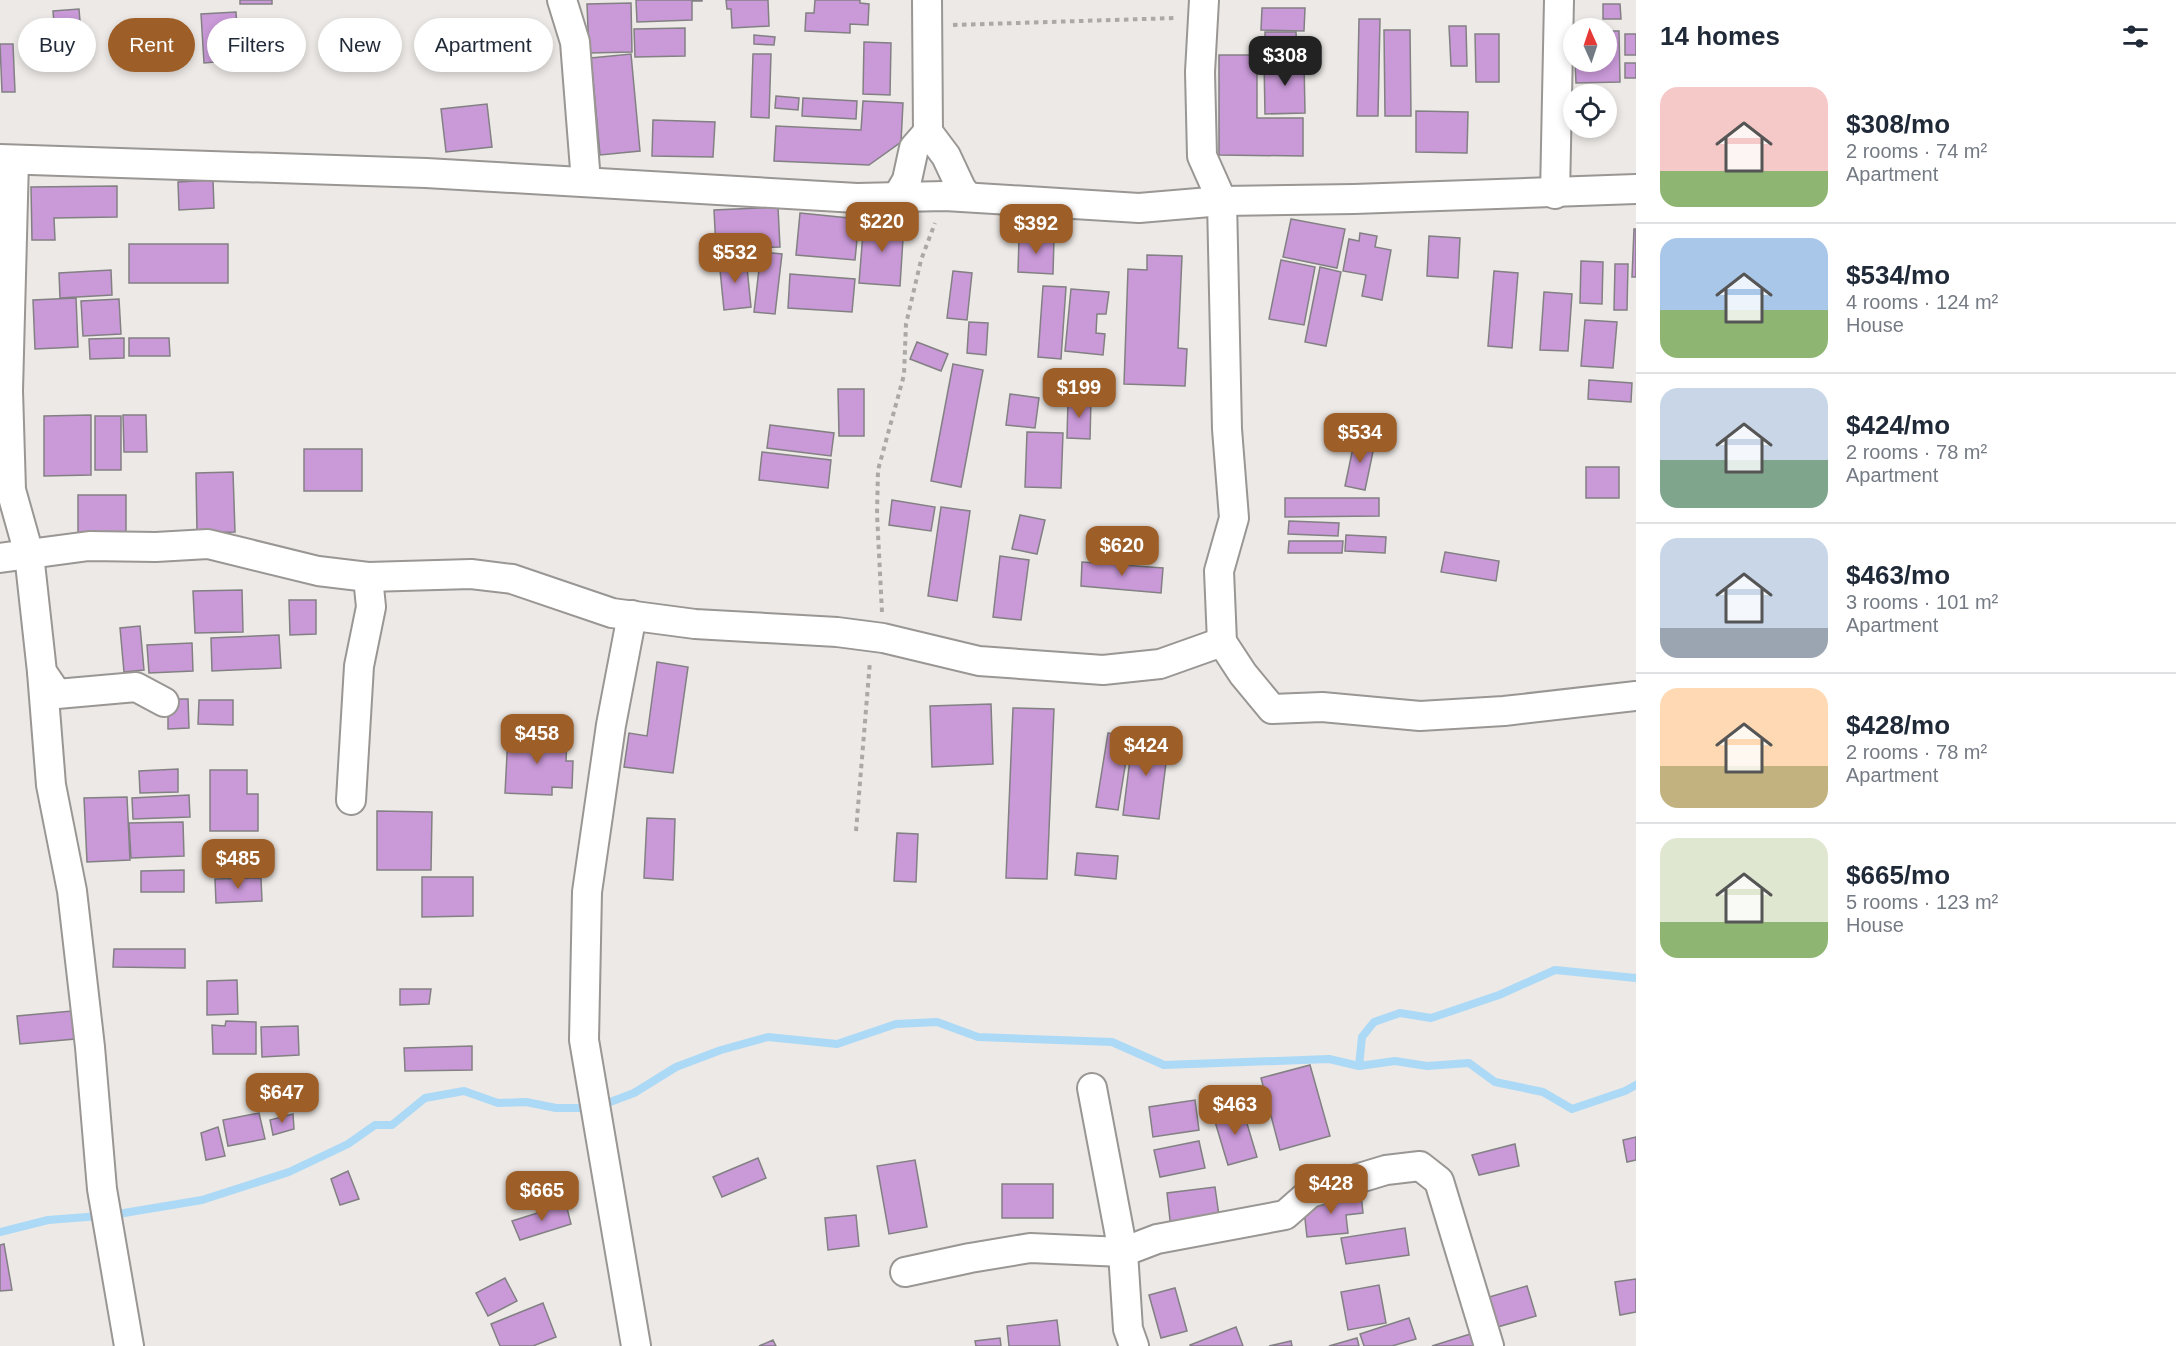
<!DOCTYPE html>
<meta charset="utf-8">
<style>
:root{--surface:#fff;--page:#f2f2f3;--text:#1f2937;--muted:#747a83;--line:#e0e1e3;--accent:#9e5e27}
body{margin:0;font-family:Helvetica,sans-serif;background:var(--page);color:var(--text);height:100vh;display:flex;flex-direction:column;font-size:22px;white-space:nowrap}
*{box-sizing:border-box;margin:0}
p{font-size:20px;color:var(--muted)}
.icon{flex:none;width:33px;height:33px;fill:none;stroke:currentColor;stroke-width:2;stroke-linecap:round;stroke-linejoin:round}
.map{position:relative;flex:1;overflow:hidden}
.details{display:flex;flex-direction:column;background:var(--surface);width:540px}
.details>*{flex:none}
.banner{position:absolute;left:18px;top:18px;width:570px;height:54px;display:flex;gap:12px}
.needle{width:39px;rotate:357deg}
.buttons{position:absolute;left:1563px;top:18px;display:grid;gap:12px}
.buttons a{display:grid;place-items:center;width:54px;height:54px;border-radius:50%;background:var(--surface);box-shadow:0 3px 9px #0003;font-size:30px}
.price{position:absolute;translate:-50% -51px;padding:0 14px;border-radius:12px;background:var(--accent);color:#fff;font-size:20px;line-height:39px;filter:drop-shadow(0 2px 3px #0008)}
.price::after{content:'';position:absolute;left:50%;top:36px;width:18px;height:14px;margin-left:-9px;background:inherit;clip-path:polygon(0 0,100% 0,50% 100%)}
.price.selected{background:#222;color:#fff}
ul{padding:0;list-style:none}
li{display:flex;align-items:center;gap:18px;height:150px;padding:0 24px}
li+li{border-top:2px solid var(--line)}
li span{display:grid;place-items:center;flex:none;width:168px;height:120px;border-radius:18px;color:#555}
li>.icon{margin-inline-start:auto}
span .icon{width:72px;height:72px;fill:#fffc;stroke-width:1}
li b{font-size:26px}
h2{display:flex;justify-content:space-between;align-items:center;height:72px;padding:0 24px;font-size:26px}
.chip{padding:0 21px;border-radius:27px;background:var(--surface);box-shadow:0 3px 9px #0003;font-size:21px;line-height:54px}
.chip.selected{background:var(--accent);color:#fff}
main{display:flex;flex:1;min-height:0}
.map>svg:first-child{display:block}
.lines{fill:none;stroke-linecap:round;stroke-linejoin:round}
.stream{stroke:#acd9f6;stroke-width:8}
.building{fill:#c999d8;stroke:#828083;stroke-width:1.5}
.street-casing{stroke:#999693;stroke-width:32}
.path{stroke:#aba8a6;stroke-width:4;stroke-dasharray:4.5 4.5;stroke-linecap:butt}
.street{stroke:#fff;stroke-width:28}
</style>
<main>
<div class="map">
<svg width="1636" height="1346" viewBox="0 0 1636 1346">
<rect width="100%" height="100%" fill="#ece9e6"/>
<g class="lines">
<g class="stream">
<path d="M1359 1066 1395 1061 1427 1066 1469 1063 1495 1082 1543 1092 1572 1109 1625 1091 1636 1085"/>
<path d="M602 1105 634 1093 676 1067 721 1050 768 1037 837 1044 896 1024 937 1022 978 1037 1112 1042 1164 1065 1329 1059 1359 1066 1362 1037 1374 1022 1400 1013 1431 1018 1499 995 1555 970 1636 978"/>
<path d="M112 1215 202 1200 289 1172 348 1144 375 1125H392L425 1098 464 1091 498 1103 526 1102 556 1108H590"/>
<path d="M0 1232 48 1220 100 1216"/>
</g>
</g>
<g class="building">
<rect x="240" y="0" width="32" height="4"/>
<path d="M636 0H702V1H692V20L637 22Z"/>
<path d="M726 0H768L769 26 732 28 731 9H727Z"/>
<path d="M815 0H860V3L869 4 868 25 850 24V33L805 31 806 13H814Z"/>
<path d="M631 3 632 52 589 53 587 4Z"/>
<path d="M1603 4H1620L1621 19H1603Z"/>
<path d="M1262 8H1305L1304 31 1261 30Z"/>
<path d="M79 9 82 47 56 49 53 11Z"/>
<path d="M236 12 239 60 204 63 201 14Z"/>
<path d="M1359 19H1380L1378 116H1357Z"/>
<path d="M1449 26H1466L1467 66H1451Z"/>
<path d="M685 28V56L635 57 634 29Z"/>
<path d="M1384 30H1410L1411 116H1385Z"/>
<path d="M1606 31H1619L1620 82 1576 83 1575 62H1606Z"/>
<path d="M1265 32H1296L1297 52H1265Z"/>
<path d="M1475 34H1499V82H1476Z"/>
<rect x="1625" y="34" width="11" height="21"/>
<path d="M754 35 775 37 774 45 754 44Z"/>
<path d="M864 42 891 43 890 95 863 94Z"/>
<path d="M0 44H13L15 92H2Z"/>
<path d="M631 54 640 151 600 155 591 58Z"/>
<path d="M753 54H771L769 118 751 117Z"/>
<path d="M1219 55H1257V118H1303V156L1219 155Z"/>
<path d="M1304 60 1305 113 1265 114 1264 61Z"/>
<rect x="1625" y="63" width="11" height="15"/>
<path d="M776 96 799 98 798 110 775 108Z"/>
<path d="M803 98 857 101 856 119 802 116Z"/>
<path d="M863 101 903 103 901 142 869 165 774 161 776 126 861 130Z"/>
<path d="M487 104 492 147 446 152 441 109Z"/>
<path d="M1416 111 1468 112 1467 153 1416 152Z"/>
<path d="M653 120 715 122 713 157 652 156Z"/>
<path d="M213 180 214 208 179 210 178 182Z"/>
<path d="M117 186V217L54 218 55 240H32L31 187Z"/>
<path d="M778 207 780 247 716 249 714 210Z"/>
<path d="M800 213 859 219 855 260 796 255Z"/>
<path d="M1291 219 1345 229 1337 268 1283 257Z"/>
<path d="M864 220 904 223 900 286 859 283Z"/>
<path d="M1634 229H1636V277H1632Z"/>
<path d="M1360 233 1377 236 1375 247 1391 250 1382 300 1362 296 1366 275 1343 271 1349 239 1359 241Z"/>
<path d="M1429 236 1460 238 1458 278 1427 276Z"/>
<path d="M1019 237 1054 238 1053 274 1018 272Z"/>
<rect x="129" y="244" width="99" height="39"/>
<path d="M761 252 782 254 775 314 754 312Z"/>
<path d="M1147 255 1182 256 1178 348 1187 349 1185 386 1124 384 1128 269 1147 270Z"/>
<path d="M746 257 751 307 724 310 719 260Z"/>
<path d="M1281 260 1315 267 1304 325 1269 319Z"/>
<path d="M1581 261 1603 262 1602 304 1580 303Z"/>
<path d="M1615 264H1628L1627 310H1614Z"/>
<path d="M1320 267 1341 272 1326 346 1305 342Z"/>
<path d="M111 270 112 295 60 298 59 273Z"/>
<path d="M953 271 972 273 967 320 947 318Z"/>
<path d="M1494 271 1518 273 1512 348 1488 346Z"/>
<path d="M790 274 855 279 852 312 788 308Z"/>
<path d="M1043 286 1066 287 1061 359 1038 357Z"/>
<path d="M1071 289 1109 292 1106 314H1097L1096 333 1105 334 1103 355 1065 351Z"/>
<path d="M1544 292 1572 294 1568 351 1540 350Z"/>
<path d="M76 298 78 347 35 349 33 300Z"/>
<path d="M119 299 121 334 83 336 81 301Z"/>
<path d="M1585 320 1617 322 1613 368 1581 366Z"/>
<path d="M969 322 988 323 986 355 967 353Z"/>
<path d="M124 338V358L90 359 89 339Z"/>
<path d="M129 338H169L170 356H129Z"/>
<path d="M917 342 948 354 941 371 910 359Z"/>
<path d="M953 364 983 370 961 487 931 481Z"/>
<path d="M1589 380 1632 383 1631 402 1588 399Z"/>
<path d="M838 389H864V436H839Z"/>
<path d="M1010 394 1039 398 1035 428 1006 425Z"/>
<path d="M1068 399 1091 400 1090 439 1067 438Z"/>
<path d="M91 415V475L44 476V416Z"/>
<path d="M123 415H146L147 452H124Z"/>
<rect x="95" y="416" width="26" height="54"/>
<path d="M770 425 834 433 831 456 767 448Z"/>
<path d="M1027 432 1063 433 1061 488 1025 487Z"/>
<path d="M1355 438 1375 442 1365 490 1345 486Z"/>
<rect x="304" y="449" width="58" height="42"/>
<path d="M762 452 831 460 828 488 759 480Z"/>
<rect x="1586" y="467" width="33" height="31"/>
<path d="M233 472 235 532 197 533 196 473Z"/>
<rect x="78" y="495" width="48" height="38"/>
<path d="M1285 498H1379V516L1285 517Z"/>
<path d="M892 500 935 507 931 531 889 525Z"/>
<path d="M941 507 970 511 957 601 928 596Z"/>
<path d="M1020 515 1045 520 1037 554 1012 549Z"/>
<path d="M1289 521 1339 523 1338 536 1288 534Z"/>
<path d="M1346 535 1386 537 1385 553 1345 551Z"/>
<path d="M1289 541H1343L1342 553H1288Z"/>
<path d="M1445 552 1499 561 1496 581 1441 572Z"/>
<path d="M1000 556 1029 560 1021 620 993 617Z"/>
<path d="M1082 562 1163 568 1161 593 1081 586Z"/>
<path d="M242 590 243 632 195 633 193 591Z"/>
<path d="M289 600H316V634L290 635Z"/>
<path d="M140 626 144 670 124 672 120 628Z"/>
<path d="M279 635 281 668 212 671 211 638Z"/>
<path d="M192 643 193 671 149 673 147 645Z"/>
<path d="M657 662 688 667 673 773 624 767 629 733 647 736Z"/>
<path d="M168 699H188L189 728 168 729Z"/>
<path d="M199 700H233V725L198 724Z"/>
<path d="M991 704 993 764 932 767 930 706Z"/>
<path d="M1013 708 1054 709 1047 879 1006 878Z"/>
<path d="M1108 733 1130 736 1118 810 1096 807Z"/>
<path d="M508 735 567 737 566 761H573L572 788 552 787V795L505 793Z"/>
<path d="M1133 735 1169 739 1159 819 1123 815Z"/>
<path d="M178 769V792L140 793 139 771Z"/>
<path d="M210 770H247V794H258V831H210Z"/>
<path d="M189 795 190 817 133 819 132 798Z"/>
<path d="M127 797 130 860 87 862 84 798Z"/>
<path d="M377 811 432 812 431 870H377Z"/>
<path d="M647 818 675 819 673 880 644 878Z"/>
<path d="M183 822 184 856 131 858 129 823Z"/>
<path d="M897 833 918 834 916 882 894 881Z"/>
<path d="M259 841 260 861 211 863 210 842Z"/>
<path d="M1077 853 1118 856 1116 879 1075 875Z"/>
<path d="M184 870V892H141V871Z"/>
<path d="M422 877H473V916L422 917Z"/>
<path d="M261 878 262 901 216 903 215 879Z"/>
<path d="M114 949H185V968L113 967Z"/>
<path d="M237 980 238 1014 207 1015V981Z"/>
<path d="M400 989H431L429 1004 400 1005Z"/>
<path d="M72 1011 75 1039 20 1044 17 1016Z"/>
<path d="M226 1021 256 1022V1054H213L212 1025 225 1026Z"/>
<path d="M298 1026 299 1055 262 1057 261 1027Z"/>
<path d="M472 1046V1070L405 1071 404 1048Z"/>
<path d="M1310 1065 1330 1136 1280 1150 1261 1078Z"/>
<path d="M1195 1100 1199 1130 1153 1137 1149 1107Z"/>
<path d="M1242 1107 1257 1157 1228 1165 1213 1115Z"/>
<path d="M259 1113 265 1139 228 1146 223 1120Z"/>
<path d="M293 1114 294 1129 273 1135 270 1120Z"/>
<path d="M218 1127 225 1156 206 1160 201 1133Z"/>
<path d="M1636 1137V1160L1627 1162 1623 1140Z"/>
<path d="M1199 1141 1205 1168 1160 1177 1154 1150Z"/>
<path d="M1515 1144 1519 1166 1479 1175 1472 1155Z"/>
<path d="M758 1158 766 1178 722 1197 713 1177Z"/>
<path d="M915 1160 927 1227 889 1234 877 1166Z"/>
<path d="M348 1171 359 1199 340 1205 331 1179Z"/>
<rect x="1002" y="1184" width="51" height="34"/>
<path d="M1215 1187 1220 1223 1171 1229 1167 1193Z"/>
<path d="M1361 1194 1363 1213 1346 1215 1348 1233 1307 1237 1303 1201Z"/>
<path d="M566 1204 571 1224 520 1240 512 1221Z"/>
<path d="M856 1215 859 1246 828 1250 825 1218Z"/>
<path d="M1405 1228 1409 1255 1346 1264 1341 1238Z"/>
<path d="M4 1244 12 1290 0 1291V1245Z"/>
<path d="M505 1278 517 1301 488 1316 476 1293Z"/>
<path d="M1636 1279V1312L1620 1315 1615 1282Z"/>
<path d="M1379 1285 1386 1323 1348 1330 1341 1292Z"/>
<path d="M1527 1286 1536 1316 1487 1330 1479 1300Z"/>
<path d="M1175 1288 1187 1331 1161 1338 1149 1295Z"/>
<path d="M543 1303 556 1337 533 1346H500L491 1324Z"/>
<path d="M1409 1318 1416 1339 1392 1346H1364L1360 1334Z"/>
<path d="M1057 1320 1060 1346H1009L1007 1326Z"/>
<path d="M1236 1327 1243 1346H1190V1345Z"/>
<path d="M1480 1331 1485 1346H1432Z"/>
<path d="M1000 1338 1001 1346H976L975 1341Z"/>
<path d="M1357 1338 1359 1346H1329Z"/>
<path d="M773 1340 776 1346H759Z"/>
<path d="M1291 1341 1292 1346H1269Z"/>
</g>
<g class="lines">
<g class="street-casing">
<g id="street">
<path d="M562 0 575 42 586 182"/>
<path d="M927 0 928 132 946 156 961 188 968 197"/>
<path d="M1204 0 1200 72 1202 156 1222 201 1227 429 1234 518 1219 571 1222 642 1243 674 1272 709 1322 707 1420 716 1504 711 1636 696"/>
<path d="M0 159 426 173 857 198 945 196 1139 208 1222 201 1354 199 1636 189"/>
<path d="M14 160 8 391 11 490 29 554 42 672 57 694 136 687 164 702"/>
<path d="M1555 194 1559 0"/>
<path d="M897 197 907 180 914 148 928 132"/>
<path d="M0 558 89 546 156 547 208 544 318 571 368 577 371 607 359 666 351 800"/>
<path d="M368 577 471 574 512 579 612 613 695 624 837 632 883 638 979 661 1103 670 1160 664 1222 642"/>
<path d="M632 615 611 725 587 892 584 1040 636 1346"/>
<path d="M42 672 51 785 72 891 90 1047 102 1189 129 1346"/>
<path d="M1092 1088 1123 1252 1128 1329 1134 1346"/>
<path d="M905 1272 970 1258 1030 1248 1123 1252 1157 1239 1285 1215 1310 1193 1386 1170 1420 1166 1439 1181 1489 1346"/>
</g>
</g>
<g class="path">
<path d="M953 25 1176 18"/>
<path d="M882 612 877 514 878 470 904 375 906 324 921 260 935 223"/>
<path d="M856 831 870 661"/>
</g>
<use href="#street" class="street"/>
</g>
</svg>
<div class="buttons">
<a><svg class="needle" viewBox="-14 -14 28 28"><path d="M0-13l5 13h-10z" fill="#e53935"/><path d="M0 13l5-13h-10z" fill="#747a83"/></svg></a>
<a><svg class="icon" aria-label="locate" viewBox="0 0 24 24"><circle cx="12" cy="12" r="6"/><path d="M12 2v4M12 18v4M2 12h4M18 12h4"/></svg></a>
</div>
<b class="price selected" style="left:1285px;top:87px">$308</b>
<b class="price" style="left:882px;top:253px">$220</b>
<b class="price" style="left:1036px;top:255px">$392</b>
<b class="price" style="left:735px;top:284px">$532</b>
<b class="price" style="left:1079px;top:419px">$199</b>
<b class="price" style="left:1360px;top:464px">$534</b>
<b class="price" style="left:1122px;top:577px">$620</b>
<b class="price" style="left:537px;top:765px">$458</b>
<b class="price" style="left:1146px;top:777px">$424</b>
<b class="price" style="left:238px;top:890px">$485</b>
<b class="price" style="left:282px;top:1124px">$647</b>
<b class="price" style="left:1235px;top:1136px">$463</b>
<b class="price" style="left:1331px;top:1215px">$428</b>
<b class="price" style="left:542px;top:1222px">$665</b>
<div class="banner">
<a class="chip">Buy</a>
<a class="chip selected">Rent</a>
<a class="chip">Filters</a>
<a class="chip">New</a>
<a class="chip">Apartment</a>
</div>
</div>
<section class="details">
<h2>14 homes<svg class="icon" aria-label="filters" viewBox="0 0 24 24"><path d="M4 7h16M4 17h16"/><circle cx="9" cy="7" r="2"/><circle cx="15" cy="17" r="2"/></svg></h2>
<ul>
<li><span style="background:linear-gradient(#f6c9c9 70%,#8fb573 0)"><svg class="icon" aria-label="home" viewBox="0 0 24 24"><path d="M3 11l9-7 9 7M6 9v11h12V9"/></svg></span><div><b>$308/mo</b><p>2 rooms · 74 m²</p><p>Apartment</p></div></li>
<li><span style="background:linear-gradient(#a9c7e8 60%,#8fb573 0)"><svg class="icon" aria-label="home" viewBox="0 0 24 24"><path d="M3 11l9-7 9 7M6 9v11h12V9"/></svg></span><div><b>$534/mo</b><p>4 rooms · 124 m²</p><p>House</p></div></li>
<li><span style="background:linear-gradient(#c9d6e8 60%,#7fa58c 0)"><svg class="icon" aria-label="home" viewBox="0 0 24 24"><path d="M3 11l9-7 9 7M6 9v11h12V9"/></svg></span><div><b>$424/mo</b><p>2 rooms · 78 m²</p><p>Apartment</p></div></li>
<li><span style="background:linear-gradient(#c9d6e8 75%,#9aa5b1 0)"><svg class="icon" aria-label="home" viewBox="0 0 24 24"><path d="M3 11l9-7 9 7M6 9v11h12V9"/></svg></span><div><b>$463/mo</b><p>3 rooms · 101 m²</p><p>Apartment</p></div></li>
<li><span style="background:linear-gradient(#ffd9b3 65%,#c2b280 0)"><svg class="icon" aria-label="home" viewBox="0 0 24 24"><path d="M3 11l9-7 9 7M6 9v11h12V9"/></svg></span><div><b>$428/mo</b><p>2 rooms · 78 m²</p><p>Apartment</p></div></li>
<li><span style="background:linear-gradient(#dfe7d0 70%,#8fb573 0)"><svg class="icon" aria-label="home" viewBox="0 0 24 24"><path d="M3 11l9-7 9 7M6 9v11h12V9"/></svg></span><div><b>$665/mo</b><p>5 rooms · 123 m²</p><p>House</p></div></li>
</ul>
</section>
</main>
